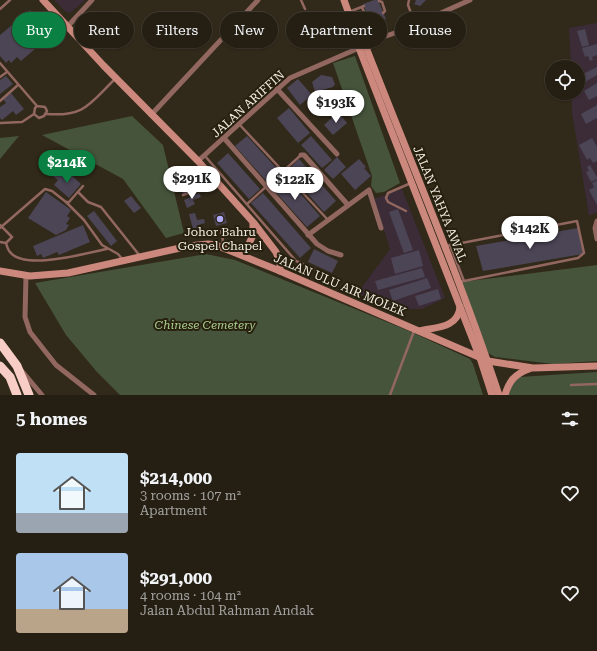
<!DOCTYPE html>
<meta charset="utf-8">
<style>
:root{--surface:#251f13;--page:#312c21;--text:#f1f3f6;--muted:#a3a2a0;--line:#423d33;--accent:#0b8043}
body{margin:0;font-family:"Roboto Serif",serif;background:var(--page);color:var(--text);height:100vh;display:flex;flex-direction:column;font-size:15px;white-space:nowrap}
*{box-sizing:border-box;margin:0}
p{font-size:13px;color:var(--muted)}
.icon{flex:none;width:22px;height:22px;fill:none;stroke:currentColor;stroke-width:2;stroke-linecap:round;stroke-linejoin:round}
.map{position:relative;height:395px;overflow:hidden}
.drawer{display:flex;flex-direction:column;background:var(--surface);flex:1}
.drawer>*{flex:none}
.top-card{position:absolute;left:12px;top:12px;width:573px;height:36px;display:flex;gap:8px}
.fabs{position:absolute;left:545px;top:60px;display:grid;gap:8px}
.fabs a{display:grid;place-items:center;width:40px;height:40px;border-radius:50%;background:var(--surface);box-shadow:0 1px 3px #0004,0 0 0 1px var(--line);font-size:20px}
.price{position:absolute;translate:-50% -34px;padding:0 9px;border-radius:14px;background:#fff;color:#222;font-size:13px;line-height:26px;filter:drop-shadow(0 1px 2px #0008)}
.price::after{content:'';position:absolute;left:50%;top:24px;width:12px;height:9px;margin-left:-6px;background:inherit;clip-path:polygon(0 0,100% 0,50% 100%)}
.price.selected{background:var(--accent);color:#fff}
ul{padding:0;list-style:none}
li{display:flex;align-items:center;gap:12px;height:100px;padding:0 16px}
li span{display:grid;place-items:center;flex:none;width:112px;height:80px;border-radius:4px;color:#555}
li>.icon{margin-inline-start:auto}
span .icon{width:48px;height:48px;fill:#fffc;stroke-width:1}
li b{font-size:17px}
h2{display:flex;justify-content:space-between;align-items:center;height:48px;padding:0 16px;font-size:17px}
.tag{padding:0 14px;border-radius:18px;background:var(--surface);box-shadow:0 1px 3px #0004,0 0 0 1px var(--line);font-size:14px;line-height:36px}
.tag.selected{background:var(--accent);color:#fff}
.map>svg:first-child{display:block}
.education{fill:#3b2c38}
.green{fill:#46543b}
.building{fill:#4c4556}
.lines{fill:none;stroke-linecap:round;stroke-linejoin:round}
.lane{stroke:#91675f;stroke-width:2.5}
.street{stroke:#91675f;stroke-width:5}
.secondary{stroke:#cc887c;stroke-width:7}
.highway{stroke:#f8cdc5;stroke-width:9}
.poi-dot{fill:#b1adfa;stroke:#27200f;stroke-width:1.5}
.labels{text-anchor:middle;stroke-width:4;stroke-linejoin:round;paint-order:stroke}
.street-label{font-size:12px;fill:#f4efe4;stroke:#27200f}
.poi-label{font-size:12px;fill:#f4efe4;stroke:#27200f}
.park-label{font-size:12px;font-style:italic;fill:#a9cd8d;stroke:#27200f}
</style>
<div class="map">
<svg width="597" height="395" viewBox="0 0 597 395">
<rect width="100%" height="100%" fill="#312919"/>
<g class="education">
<path d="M54 0H85L70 13 65 11Z"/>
<path d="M597 23V212L589 216 572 112V93H578V67H571L569 28Z"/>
<path d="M402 189 445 298 422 309H400L357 294 390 249 374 199Z"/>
</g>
<g class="green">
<path d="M355 56 400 183 384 192 376 193 371 186 372 176 333 63Z"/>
<path d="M132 116 163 145 184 233 166 238 123 179 42 135Z"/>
<path d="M19 136 0 159V138Z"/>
<path d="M206 254 235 260 409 331 470 359 473 364 483 395H120L97 372 66 335 35 283Z"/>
<path d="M597 265V361L553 364 495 357 488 353 461 282Z"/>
<path d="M597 372V395H507L506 390 520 377Z"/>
</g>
<g class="building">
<path d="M374 0H378L386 19 371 25 363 4Z"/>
<path d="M415 0H426L420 6 414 4 416 1Z"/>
<path d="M30 10 51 35 21 61 17 57 11 63 9 60 6 63 0 56V35Z"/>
<path d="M585 29 589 45 582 47 577 31Z"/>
<path d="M597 44V55L592 57 593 60 590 61 588 56 585 57 582 48Z"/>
<path d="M597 67V75L585 82 581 75Z"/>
<path d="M321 75 332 77 335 84 333 87 315 92 312 82Z"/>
<path d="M6 76 13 84 0 94V80Z"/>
<path d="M298 79 312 95 300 105 287 88Z"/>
<path d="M597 83V96L589 100 584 91Z"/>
<path d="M11 93 24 109 16 115 13 111 2 120 0 118V107L6 103 3 99Z"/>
<path d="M597 105V118L586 124 581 114Z"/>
<path d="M289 108 310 133 298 143 277 118Z"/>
<path d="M338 112 347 123 333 135 324 125Z"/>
<path d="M247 136 280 172 268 183 235 146Z"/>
<path d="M311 136 332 160 322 168 301 145Z"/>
<path d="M592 138 597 147V161L593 163 590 158 587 160 579 145Z"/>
<path d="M228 153 260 189 249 199 217 163Z"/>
<path d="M337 157 346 167 333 179 324 170Z"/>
<path d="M299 159 336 201 324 212 287 171Z"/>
<path d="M359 159 366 167 364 168 371 176 355 190 341 174Z"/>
<path d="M590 165 597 177V179L591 182 586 172 589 171 587 167Z"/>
<path d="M57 172 64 177 68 172 81 184 69 198 54 185 58 180 53 176Z"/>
<path d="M186 173 191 186 194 185 196 189 183 194 181 188 178 189 174 178Z"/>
<path d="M284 175 320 216 307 227 271 187Z"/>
<path d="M597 180V205L589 190 594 187 592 183Z"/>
<path d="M46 192 71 210 67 216 70 218 66 224 69 225 66 230 56 235 28 218Z"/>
<path d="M199 193 201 197 193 200 195 204 187 208 184 200Z"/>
<path d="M263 193 311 248 300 258 251 203Z"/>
<path d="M131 196 141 208 134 213 124 201Z"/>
<path d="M398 209 413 250 404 253 389 212Z"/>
<path d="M94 211 117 241 111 246 87 216Z"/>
<path d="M224 212 227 223 216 226 213 215Z"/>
<path d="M195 213 197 220 204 219 205 223 198 225V228L193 229 189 214Z"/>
<path d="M83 225 90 242 59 255 57 252 43 258 41 254 37 256 33 246Z"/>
<path d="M578 228 583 254 483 271 476 246Z"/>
<path d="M314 249 338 261 332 273 308 262Z"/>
<path d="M419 250 423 266 395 274 391 258Z"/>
<path d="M422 268 425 277 378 290 375 281Z"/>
<path d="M427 278 431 288 393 301 389 290Z"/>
<path d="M438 289 441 299 419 306 415 296Z"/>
</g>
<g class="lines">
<g class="lane">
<path d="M301 0 305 9"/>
<path d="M409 0 408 5 415 24"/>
<path d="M379 1 382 2 385 11 383 13"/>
<path d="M362 7 367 20"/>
<path d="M0 9 10 0"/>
<path d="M349 12 364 6"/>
<path d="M361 31 369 19"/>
<path d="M0 63 37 106 45 107 47 111 44 116 39 118 34 114 35 108 37 106"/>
<path d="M0 77 7 72"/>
<path d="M0 101 18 85"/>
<path d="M46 114C86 117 90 103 116 78"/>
<path d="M0 123 22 122 34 114"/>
<path d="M239 124 328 220"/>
<path d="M205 156 296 261 327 275"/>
<path d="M78 192 88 202 101 207 140 256"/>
<path d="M183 195 216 182"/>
<path d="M66 202 84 220 102 245 118 254 123 260"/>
<path d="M247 204 301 155"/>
<path d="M406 211 388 202 386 198 388 193 411 183"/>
<path d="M0 225 12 237 6 243 0 242"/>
<path d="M0 228 45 189 52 191 66 202H69L83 186"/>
<path d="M221 231 223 241 221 247"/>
<path d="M6 243C7 246 8 250 10 252 24 271 87 253 107 249"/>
<path d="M450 245 464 281"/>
<path d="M446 246 577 221 584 253 578 258 459 282"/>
<path d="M571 385 597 384"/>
<path d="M390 395 414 331"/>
</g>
<g class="street">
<path d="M68 26 92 0"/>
<path d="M367 50 372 41 403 30 470 0"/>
<path d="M277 89 337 154"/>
<path d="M151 115 258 0"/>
<path d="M224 138 317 244 328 251 341 255"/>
<path d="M301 155H304L348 205"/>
<path d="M198 161 290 78 359 48"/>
<path d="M597 221 595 228 597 239"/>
<path d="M308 235 369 190 381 228"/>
<path d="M26 276 25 317 30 332 56 365 94 395"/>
<path d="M21 370 42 395"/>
</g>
<g class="secondary">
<path d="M43 0 103 65 198 161 253 222 276 252 280 263V271"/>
<path d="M344 0 353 25 352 30 480 358 492 395"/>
<path d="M353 25 358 27 360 32C407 153 458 272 499 395"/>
<path d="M231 249 248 246 253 235V223"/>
<path d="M0 271 30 276 68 273 189 246 208 244 216 245 280 271 488 361 533 368 597 366"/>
<path d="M420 331C436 327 458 328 460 307"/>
<path d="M505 395C509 381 515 374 529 369"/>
</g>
<g class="highway">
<path d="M0 343 17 366 29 395"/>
<path d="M0 366 10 377 17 395"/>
</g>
</g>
<circle class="poi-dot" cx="220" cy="219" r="4"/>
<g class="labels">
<g class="street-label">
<text transform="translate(248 104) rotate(-42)" y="4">JALAN ARIFFIN</text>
<text transform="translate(440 204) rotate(68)" y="4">JALAN YAHYA AWAL</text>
<text transform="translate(340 285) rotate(23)" y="4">JALAN ULU AIR MOLEK</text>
</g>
<g class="poi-label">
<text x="220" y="236">Johor Bahru<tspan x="220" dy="14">Gospel Chapel</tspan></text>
</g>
<g class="park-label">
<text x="205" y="329">Chinese Cemetery</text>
</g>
</g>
</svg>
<div class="fabs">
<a><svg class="icon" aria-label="locate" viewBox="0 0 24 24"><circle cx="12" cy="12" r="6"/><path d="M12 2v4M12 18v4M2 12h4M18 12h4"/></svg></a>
</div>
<b class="price" style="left:336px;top:124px">$193K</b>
<b class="price selected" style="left:67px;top:184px">$214K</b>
<b class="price" style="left:192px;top:200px">$291K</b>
<b class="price" style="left:295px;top:201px">$122K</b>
<b class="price" style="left:530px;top:250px">$142K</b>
<div class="top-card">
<a class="tag selected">Buy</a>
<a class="tag">Rent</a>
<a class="tag">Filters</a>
<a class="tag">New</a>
<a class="tag">Apartment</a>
<a class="tag">House</a>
</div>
</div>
<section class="drawer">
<h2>5 homes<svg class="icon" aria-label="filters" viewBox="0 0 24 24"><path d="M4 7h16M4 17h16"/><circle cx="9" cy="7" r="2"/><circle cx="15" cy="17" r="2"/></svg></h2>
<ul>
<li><span style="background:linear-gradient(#bfe0f5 75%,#9aa5b1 0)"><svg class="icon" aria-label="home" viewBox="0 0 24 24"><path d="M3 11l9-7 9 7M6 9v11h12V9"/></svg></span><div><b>$214,000</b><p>3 rooms · 107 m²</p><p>Apartment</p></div><svg class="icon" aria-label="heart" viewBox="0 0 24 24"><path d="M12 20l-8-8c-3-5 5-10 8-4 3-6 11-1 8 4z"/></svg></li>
<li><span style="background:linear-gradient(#a9c7e8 70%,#b9a48a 0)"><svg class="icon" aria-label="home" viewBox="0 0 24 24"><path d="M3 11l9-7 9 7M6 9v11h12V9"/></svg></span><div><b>$291,000</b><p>4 rooms · 104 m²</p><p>Jalan Abdul Rahman Andak</p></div><svg class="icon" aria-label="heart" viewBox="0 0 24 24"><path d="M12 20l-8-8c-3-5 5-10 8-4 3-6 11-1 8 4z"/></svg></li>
</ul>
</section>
